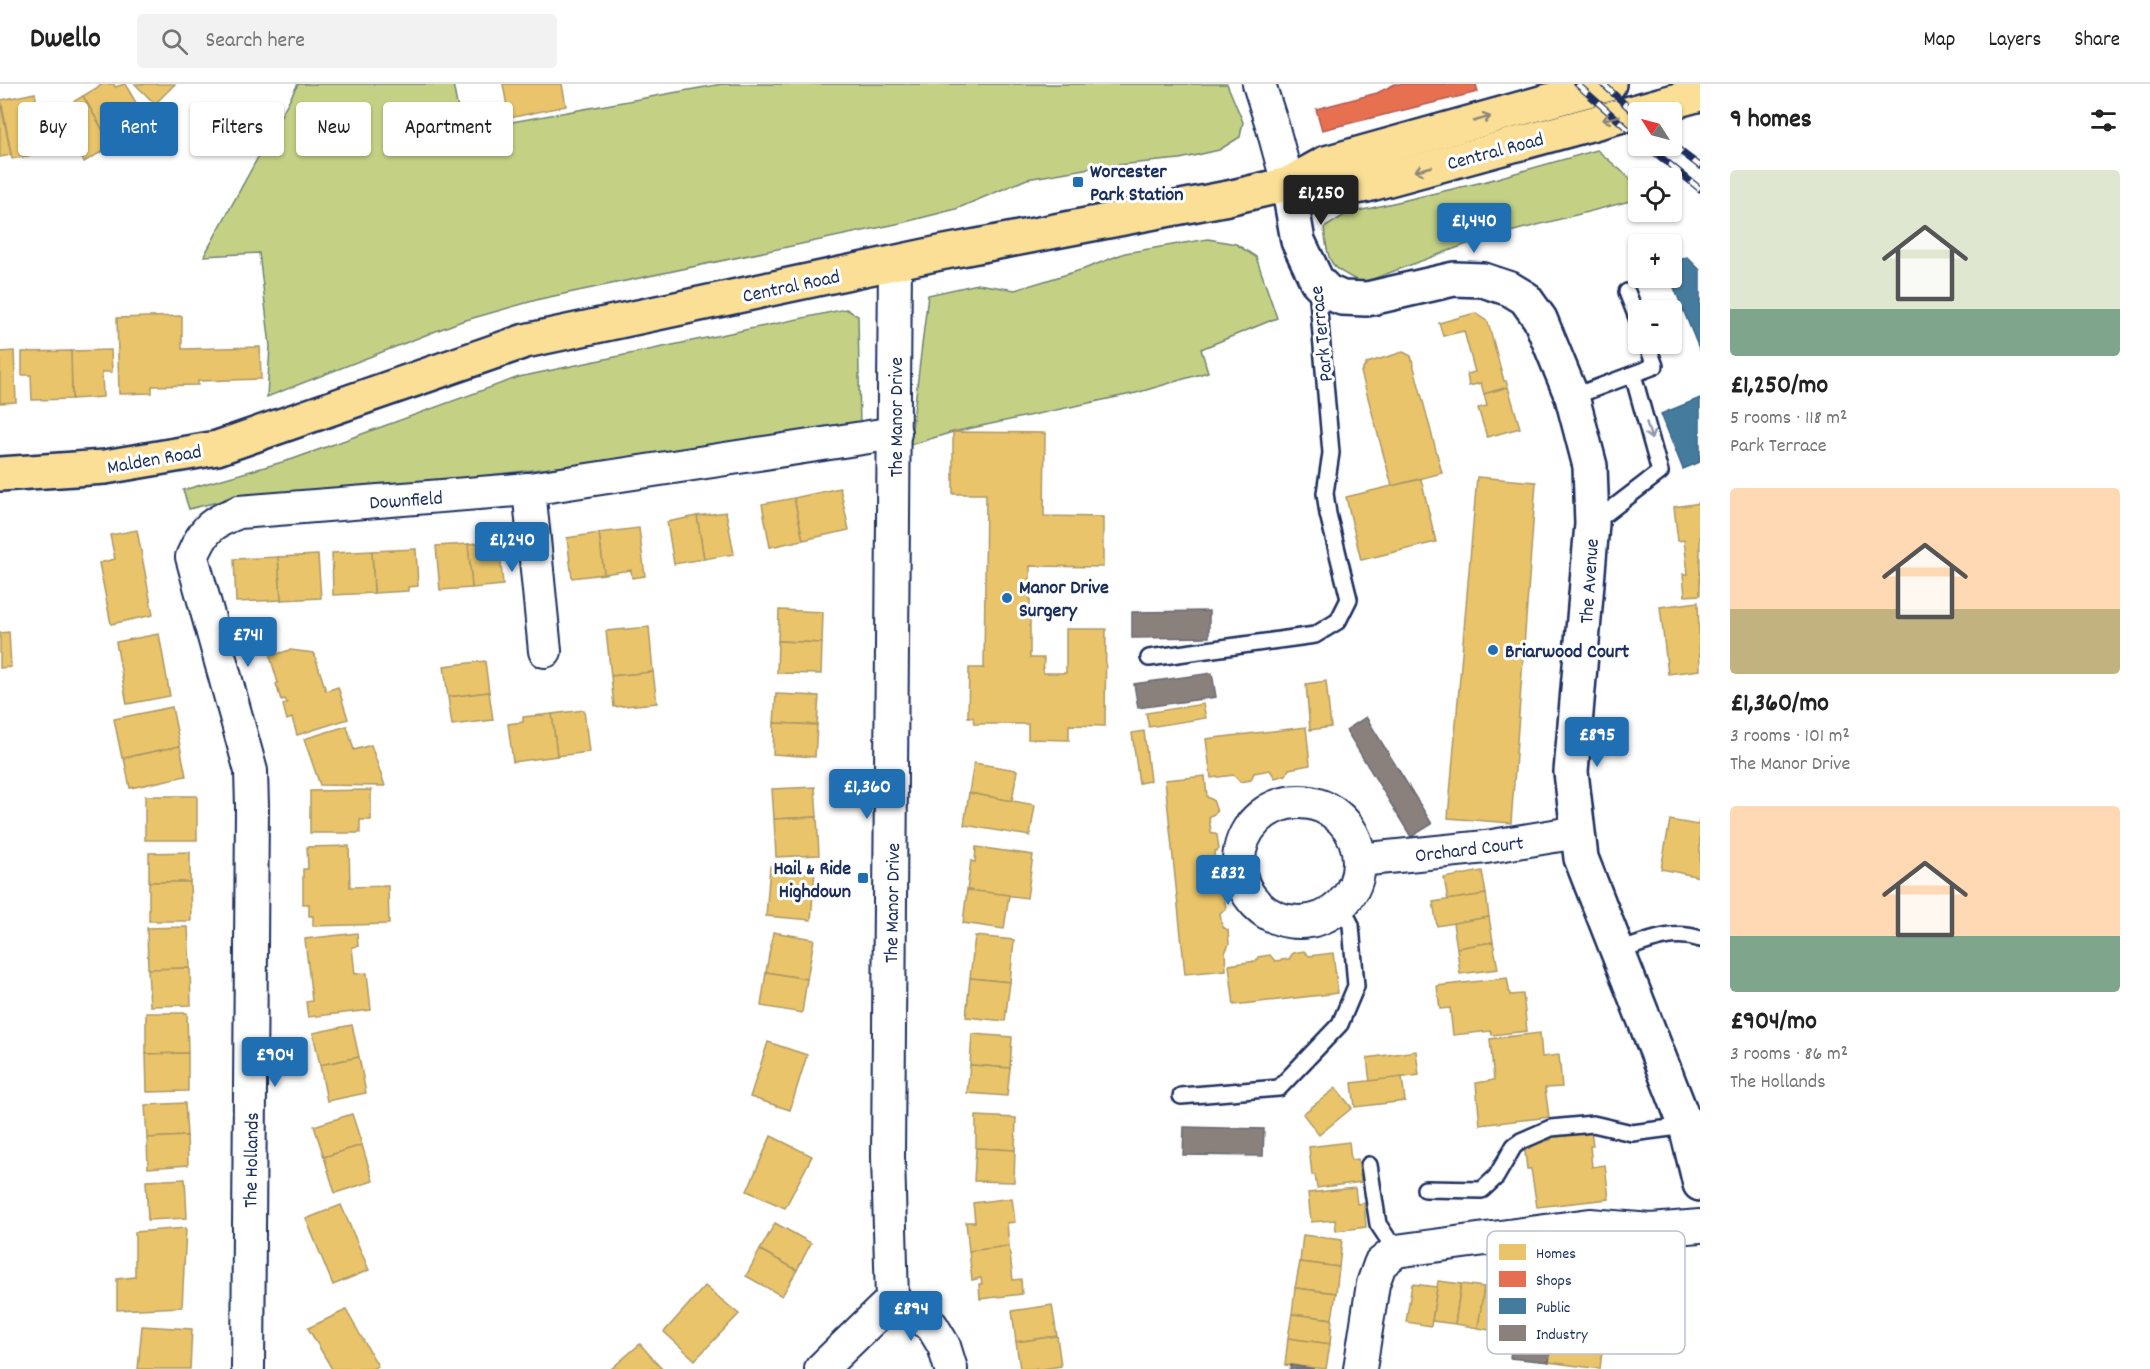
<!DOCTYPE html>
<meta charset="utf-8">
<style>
:root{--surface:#fff;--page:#f2f2f2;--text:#222;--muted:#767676;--line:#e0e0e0;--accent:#1f6fb2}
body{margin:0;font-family:Dekko,sans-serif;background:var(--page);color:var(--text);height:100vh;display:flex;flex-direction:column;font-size:22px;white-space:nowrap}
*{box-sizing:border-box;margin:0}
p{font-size:20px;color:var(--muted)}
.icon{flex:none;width:33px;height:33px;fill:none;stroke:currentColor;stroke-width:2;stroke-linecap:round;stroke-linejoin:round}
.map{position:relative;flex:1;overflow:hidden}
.sheet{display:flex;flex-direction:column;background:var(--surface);width:450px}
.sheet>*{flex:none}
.guide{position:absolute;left:18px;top:18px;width:570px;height:54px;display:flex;gap:12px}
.needle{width:39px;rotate:306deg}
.buttons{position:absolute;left:1628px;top:18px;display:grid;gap:12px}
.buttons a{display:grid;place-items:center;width:54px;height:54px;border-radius:6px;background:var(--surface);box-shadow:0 2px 4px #0004;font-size:30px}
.price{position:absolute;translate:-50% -51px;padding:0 14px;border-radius:6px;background:var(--accent);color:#fff;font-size:20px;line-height:39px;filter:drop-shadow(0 2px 3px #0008)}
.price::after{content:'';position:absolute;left:50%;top:36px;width:18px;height:14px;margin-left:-9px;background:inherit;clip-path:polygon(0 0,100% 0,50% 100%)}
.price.active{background:#222;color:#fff}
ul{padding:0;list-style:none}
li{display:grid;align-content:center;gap:12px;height:318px;padding:0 30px}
li span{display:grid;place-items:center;height:186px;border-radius:6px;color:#555}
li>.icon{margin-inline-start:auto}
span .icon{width:108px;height:108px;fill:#fffc;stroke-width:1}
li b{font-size:26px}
h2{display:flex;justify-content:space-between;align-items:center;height:72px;padding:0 30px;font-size:26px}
.tag{padding:0 21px;border-radius:6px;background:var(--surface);box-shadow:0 2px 4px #0004;font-size:21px;line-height:54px}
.tag.active{background:var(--accent);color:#fff}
header{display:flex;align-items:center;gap:36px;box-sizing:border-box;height:84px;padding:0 30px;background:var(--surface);border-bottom:2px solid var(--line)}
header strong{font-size:28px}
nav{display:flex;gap:33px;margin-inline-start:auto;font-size:21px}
.search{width:420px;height:54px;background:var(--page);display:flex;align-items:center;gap:15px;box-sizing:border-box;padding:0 21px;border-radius:6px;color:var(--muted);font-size:22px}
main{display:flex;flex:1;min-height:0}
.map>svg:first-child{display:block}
.green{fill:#c4d185;stroke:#708072;stroke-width:1.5}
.homes{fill:#e9c46a;stroke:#ab9766;stroke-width:1.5}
.shops{fill:#e76f51;stroke:#aa5c55;stroke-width:1.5}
.public{fill:#457b9d;stroke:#38648a;stroke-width:1.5}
.industry{fill:#8a817c;stroke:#696873;stroke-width:1.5}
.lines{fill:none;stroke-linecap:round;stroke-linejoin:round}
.service-casing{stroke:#1b2f5e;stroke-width:20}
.minor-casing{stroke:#1b2f5e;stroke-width:36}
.tertiary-casing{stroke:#1b2f5e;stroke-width:38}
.primary-casing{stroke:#1b2f5e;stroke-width:38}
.service{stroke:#fff;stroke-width:15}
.minor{stroke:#fff;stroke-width:32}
.tertiary{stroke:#fff;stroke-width:33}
.primary{stroke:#fbdf96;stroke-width:33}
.rail-casing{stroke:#1b2f5e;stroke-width:7}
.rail{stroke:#fff;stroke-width:4.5;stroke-dasharray:14;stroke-linecap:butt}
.oneway{stroke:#8b877a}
.oneway2{stroke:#8d97ae}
.poi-dot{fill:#1f6fb2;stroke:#fff;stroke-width:2}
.labels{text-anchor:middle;stroke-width:6;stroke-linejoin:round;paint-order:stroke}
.street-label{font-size:20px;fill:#1b2f5e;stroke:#fff}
.poi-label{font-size:20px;font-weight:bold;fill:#1b2f5e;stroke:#fff;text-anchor:start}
.key{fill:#fff;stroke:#bbc1cf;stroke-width:1.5}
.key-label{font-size:16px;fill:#1b2f5e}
</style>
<header>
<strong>Dwello</strong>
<div class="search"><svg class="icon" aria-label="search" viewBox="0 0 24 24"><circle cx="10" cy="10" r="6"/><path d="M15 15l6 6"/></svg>Search here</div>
<nav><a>Map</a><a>Layers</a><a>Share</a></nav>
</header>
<main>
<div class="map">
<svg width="1700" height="1285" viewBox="0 0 1700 1285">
<rect width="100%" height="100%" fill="#fff"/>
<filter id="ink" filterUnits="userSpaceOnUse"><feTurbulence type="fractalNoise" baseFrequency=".0167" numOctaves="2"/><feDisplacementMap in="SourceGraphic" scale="12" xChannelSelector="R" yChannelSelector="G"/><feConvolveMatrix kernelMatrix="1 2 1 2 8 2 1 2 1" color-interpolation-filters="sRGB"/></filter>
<g filter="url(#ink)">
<g class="green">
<path d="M298 0H453L462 47 722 0H1227L1243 38 1240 53 1219 66 1180 75 1096 83 1027 95 956 125 901 139 540 215 459 238 267 313 270 262 259 169 204 172Z"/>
<path d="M1597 66 1638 101V115L1475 157 1362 199C1328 181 1329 182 1324 144L1346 130 1487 97Z"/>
<path d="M1208 155 1236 160 1256 173 1277 234 1201 265 1208 288 1136 309 953 348 910 361 928 211 978 200 1015 206 1084 185 1125 169Z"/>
<path d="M846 225 858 232 860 347 415 400 225 416 189 425 183 406 293 375 519 293Z"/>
</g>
<g class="homes">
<path d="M103 0H114L115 3 125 0 149 41 112 62 83 12Z"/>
<path d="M135 0H175L155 20Z"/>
<path d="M503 0H562L566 22 509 34Z"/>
<path d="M35 9 46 69 12 75 1 16Z"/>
<path d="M83 12 112 62 84 78 56 28Z"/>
<path d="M0 16 11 71 0 73Z"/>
<path d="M1475 229 1488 238 1504 297H1506L1508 303 1484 310 1481 299 1469 302 1467 290 1475 288 1464 247 1443 252 1439 239Z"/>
<path d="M182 232V265L260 263 261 295 198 297V301L152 302V309L119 310 117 234Z"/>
<path d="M111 266 112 288H102L103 313 72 315 71 267Z"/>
<path d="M14 267 16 318 0 319V268Z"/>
<path d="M71 267 72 315 32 316 31 291H22V268Z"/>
<path d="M1403 268 1411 272 1442 389 1392 402 1361 288 1367 279Z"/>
<path d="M1508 303 1520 344 1487 353 1478 324 1487 322 1484 310Z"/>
<path d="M953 348 1045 349 1044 432 1103 433V483L1030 482V574H1044L1043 589H1066V545H1106L1105 642 1069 641V656L1028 655V640H974L973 633H968L969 584H984L986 410H953Z"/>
<path d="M1477 393 1536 398 1511 739 1448 734Z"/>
<path d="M1421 395 1436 458 1361 476 1346 413Z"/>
<path d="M840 404 849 446 803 456 794 414Z"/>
<path d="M794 414 803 456 770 463 762 420Z"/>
<path d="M1700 419V511L1685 512 1683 490H1688L1684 456 1678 457 1674 423Z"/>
<path d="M726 428 734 470 704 475 697 432Z"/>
<path d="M697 432 704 475 674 480 667 438Z"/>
<path d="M639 444 645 492 632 494 631 486 604 490 599 449Z"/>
<path d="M137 446 153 531 111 540 99 479 115 475 110 451Z"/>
<path d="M599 449 604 490 572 494 567 454Z"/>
<path d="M499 457 503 501 472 504 468 460Z"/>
<path d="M468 460 472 504 440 506 436 462Z"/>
<path d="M416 465 418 502 408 503V507L374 509 372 467Z"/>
<path d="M372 467 374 509 333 511 332 469Z"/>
<path d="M318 471 321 514 281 516 278 473Z"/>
<path d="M278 473 281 516 236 518 234 475Z"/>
<path d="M1698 518 1700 586 1668 590 1660 523Z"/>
<path d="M779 526 823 528 822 559 778 557Z"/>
<path d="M649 543 653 588 611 592 606 547Z"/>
<path d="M9 548 11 583 0 584V549Z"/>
<path d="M159 550 170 612 127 620 116 558Z"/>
<path d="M778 557 822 559 821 590 777 589Z"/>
<path d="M290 566 314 569 326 607 338 603 348 635 297 651 292 634 287 636 283 621 287 619 285 615 281 616 276 600 278 599 270 572Z"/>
<path d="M485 577 489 608 448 613 444 582Z"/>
<path d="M653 588 657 619 614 623 611 592Z"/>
<path d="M1326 597 1331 643 1310 646 1306 600Z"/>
<path d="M489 608 493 636 452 641 448 613Z"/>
<path d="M776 610 819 612 817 641 774 639Z"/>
<path d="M1203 620 1206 634 1149 643 1146 629Z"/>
<path d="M172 623 180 662 122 674 114 635Z"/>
<path d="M584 626 589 668 557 672 552 630Z"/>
<path d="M552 630 557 672 513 678 508 640 523 638V633Z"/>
<path d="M774 639 817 641 815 673 773 670Z"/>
<path d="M347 642 354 666 371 661 385 702 320 701 304 655Z"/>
<path d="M1306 643 1310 681 1289 685 1286 691 1275 694 1270 686 1254 689 1251 696 1240 698 1234 691 1211 694 1206 655Z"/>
<path d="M1144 647 1150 697 1139 699 1132 649Z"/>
<path d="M180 662 186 692 130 704 124 674Z"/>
<path d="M974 679 1017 686 1012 717 969 709Z"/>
<path d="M1205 692 1207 713 1213 716 1217 728 1209 733 1211 748 1217 751 1219 765 1214 768 1218 808 1224 811 1226 825 1220 829 1222 843 1228 846 1229 860 1225 869 1226 886 1185 890 1165 696Z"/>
<path d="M815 703 817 733 774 735 772 705Z"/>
<path d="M371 706V736H360V749H310V707Z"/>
<path d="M969 709 1035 721 1030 752 964 741Z"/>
<rect x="145" y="712" width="52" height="44"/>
<path d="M1700 731V793L1661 785 1670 736 1698 741Z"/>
<path d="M817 733 819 771 776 773 774 735Z"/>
<path d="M349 762 350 803 388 802 389 840 313 842V832H309V820H303V785H308L307 763Z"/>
<path d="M976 763 1033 771 1027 814 967 806 971 777 975 778Z"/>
<path d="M190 768V798H149V769Z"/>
<path d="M770 782 815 786 811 836 766 832Z"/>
<path d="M1482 787 1486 810 1448 816 1444 794Z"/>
<path d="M149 798H190L191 837H149Z"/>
<path d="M967 806 1009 811 1004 845 963 839Z"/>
<path d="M1486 810 1489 833 1437 842 1433 818Z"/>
<path d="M1489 833 1493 858 1457 864 1453 839Z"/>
<path d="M188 843 190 884 148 885 147 844Z"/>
<path d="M773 848 814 855 807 895 766 888Z"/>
<path d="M357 849 358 862 352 863 355 890 367 889 371 926 308 933 306 918 312 917 305 855Z"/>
<path d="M975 852 1014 856 1010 898 970 894Z"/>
<path d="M1493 858 1498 885 1460 890 1457 864Z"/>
<path d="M1304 867 1309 872 1333 869 1338 909 1234 921 1229 881 1256 877 1258 873 1270 871 1275 877 1289 875 1293 869Z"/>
<path d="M190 884 191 921 150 922 148 885Z"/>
<path d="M766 888 807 895 802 929 761 922Z"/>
<path d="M970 894 1010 898 1005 937 966 933Z"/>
<path d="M1507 894 1510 911 1523 910 1527 947 1492 951 1491 947 1453 951 1450 924 1440 925 1437 902Z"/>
<path d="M146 929H187L188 969 146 970Z"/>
<path d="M352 941 359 973 320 981 313 949Z"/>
<path d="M1540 949 1542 973 1559 971 1562 1003 1545 1004 1549 1033 1480 1041 1476 999 1494 996 1490 955Z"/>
<path d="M972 950 1012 953 1010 984 970 981Z"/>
<path d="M768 958 807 971 790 1026 750 1013Z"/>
<path d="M1416 967 1419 991 1370 998 1367 974Z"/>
<path d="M188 969V1007L147 1008 146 970Z"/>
<path d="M359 973 366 1009 327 1017 320 981Z"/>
<path d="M970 981 1010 984 1007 1012 967 1009Z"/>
<path d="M1402 993 1405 1017 1355 1023 1352 999Z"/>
<path d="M1336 1004 1352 1024 1319 1051 1303 1030Z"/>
<path d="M185 1019 187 1052 147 1054 145 1021Z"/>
<path d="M352 1030 362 1061 324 1073 314 1042Z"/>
<path d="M976 1032 1016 1034 1015 1066 976 1064Z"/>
<path d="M1591 1045 1593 1062H1590L1592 1083 1605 1081 1609 1115 1537 1123 1531 1085H1527L1524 1059 1551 1056 1550 1050Z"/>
<path d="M187 1052 188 1081 148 1084 147 1054Z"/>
<path d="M771 1052 812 1072 785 1124 747 1107Z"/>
<path d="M1349 1058 1351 1076 1358 1075 1361 1098 1317 1104 1315 1091H1312L1309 1063Z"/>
<path d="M362 1061 373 1097 335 1109 324 1073Z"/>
<path d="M976 1064 1015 1066 1014 1098 974 1097Z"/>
<path d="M185 1095 187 1134 148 1136 146 1097Z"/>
<path d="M1355 1104 1357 1120 1364 1119 1366 1143 1336 1147 1335 1136 1311 1138 1308 1109Z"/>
<path d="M1012 1114 1015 1138 1007 1139 1009 1162 969 1167 966 1138H975L973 1119Z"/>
<path d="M341 1121 369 1186 333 1201 306 1135Z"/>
<path d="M775 1139 811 1159 797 1186 760 1166Z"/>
<path d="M186 1144 182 1223 117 1226V1195L135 1193V1148Z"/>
<path d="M1303 1151 1342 1156 1339 1183 1300 1178Z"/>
<path d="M1009 1162 1013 1196 1021 1195 1022 1210 980 1215 979 1200H982L981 1194 972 1196 969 1167Z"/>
<path d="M760 1166 797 1186 782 1212 746 1192Z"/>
<path d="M1557 1172 1612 1179 1600 1285 1549 1278 1558 1204 1553 1203Z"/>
<path d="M1300 1178 1339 1183 1336 1209 1295 1204Z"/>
<path d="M1438 1197 1461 1200 1455 1240 1432 1237Z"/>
<path d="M1412 1200 1437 1203 1431 1242 1406 1238Z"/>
<path d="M1461 1200 1484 1203 1478 1244 1455 1240Z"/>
<path d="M705 1202 739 1230 695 1276 664 1248Z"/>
<path d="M1484 1203 1506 1206 1500 1248 1478 1244Z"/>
<path d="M1295 1204 1336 1209 1332 1235 1292 1230Z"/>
<path d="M1052 1221 1057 1252 1016 1258 1012 1227Z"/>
<path d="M346 1226 378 1282 372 1285H332L308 1244Z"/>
<path d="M1292 1230 1332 1235 1330 1260 1288 1254Z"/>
<path d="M142 1242 192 1245 190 1285H138Z"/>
<path d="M1057 1252 1061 1282 1042 1285H1020L1016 1258Z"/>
<path d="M1288 1254 1330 1260 1326 1285 1285 1281Z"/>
<path d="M640 1260 662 1285H611Z"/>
</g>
<path class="shops" d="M1395 0H1476L1478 8 1322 46 1316 25 1377 9Z"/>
<g class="public">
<path d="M1687 173 1700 186V267L1670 194 1671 180Z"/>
<path d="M1700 314V378L1683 385 1661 330Z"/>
</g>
<g class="industry">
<path d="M1209 527V553L1132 554V528Z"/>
<path d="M1212 589 1216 613 1138 624 1134 600Z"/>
<path d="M1366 633 1432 740 1411 753 1346 646Z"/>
<path d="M1184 1043 1264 1045 1263 1072 1183 1071Z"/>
<path d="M1513 1249 1552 1254 1549 1278 1510 1274Z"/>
<path d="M1291 1281 1314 1285H1290Z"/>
</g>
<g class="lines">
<g class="service-casing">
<g id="service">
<path d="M1627 208 1638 236"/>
<path d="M1572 313 1655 282 1647 260"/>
<path d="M1592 440 1660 388 1633 291"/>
<path d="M1149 574 1315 551 1338 537 1349 515 1328 430 1325 409 1331 369 1317 203"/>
<path d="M1617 868C1644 859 1672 845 1700 855"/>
<path d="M1181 1012 1279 1004 1340 940 1356 902 1351 841 1341 821"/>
<path d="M1369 1081 1378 1140 1396 1167"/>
<path d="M1425 1105 1482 1106 1496 1093 1514 1062 1521 1057 1551 1044 1593 1040 1632 1049 1686 1042"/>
</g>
</g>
<g class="minor-casing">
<g id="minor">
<path d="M1259 0 1272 41 1288 100"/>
<path d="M529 405 545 567"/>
<circle cx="1299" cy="778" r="60"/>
<path d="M1359 776 1486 763 1578 748"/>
<path d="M892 1216 932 1242 944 1262 951 1285"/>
<path d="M248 1285 252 723 251 687 192 473C204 445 210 439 239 428L529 405 895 349"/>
<path d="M821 1285 892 1216 888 1073 895 179"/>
<path d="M1360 1285 1373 1200 1380 1180 1396 1167 1590 1141 1651 1146 1700 1142"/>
</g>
</g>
<g class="tertiary-casing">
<path id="tertiary" d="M1288 100 1298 157 1317 197 1328 208 1342 214 1367 215 1454 195 1483 196 1510 205 1525 214 1540 235 1572 313 1590 382 1592 440 1571 688 1581 774 1686 1042 1700 1100"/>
</g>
<g class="primary-casing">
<g id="primary">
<path d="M1288 100 1333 107 1367 101 1700 10"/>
<path d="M0 390 105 383 217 364 525 257 935 170 1228 114 1288 100 1326 79 1609 0"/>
</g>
</g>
<use href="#service" class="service"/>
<use href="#minor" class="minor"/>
<use href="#tertiary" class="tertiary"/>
<use href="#primary" class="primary"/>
<g class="rail-casing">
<g id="rail">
<path d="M1577 0 1638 54"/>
<path d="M1603 0 1638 32"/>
<path d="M1671 60 1700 82"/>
<path d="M1647 62 1700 105"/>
</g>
</g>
<use href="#rail" class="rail"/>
</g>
<defs><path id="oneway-shaft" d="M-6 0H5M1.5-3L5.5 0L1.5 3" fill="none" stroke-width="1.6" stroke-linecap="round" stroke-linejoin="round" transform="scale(1.5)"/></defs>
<g class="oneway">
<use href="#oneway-shaft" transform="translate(1611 34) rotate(165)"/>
<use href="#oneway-shaft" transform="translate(1482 35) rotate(-16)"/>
<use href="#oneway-shaft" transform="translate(1423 85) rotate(165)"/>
</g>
<use class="oneway2" href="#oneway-shaft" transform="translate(1649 347) rotate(74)"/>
</g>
<g class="poi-dot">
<rect x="1072" y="92" width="12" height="12" rx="3"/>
<circle cx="1007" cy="514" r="6"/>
<circle cx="1493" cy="566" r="6"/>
<rect x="857" y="788" width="12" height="12" rx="3"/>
</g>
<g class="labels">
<g class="street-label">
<text transform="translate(1495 66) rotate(-15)" y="7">Central Road</text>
<text transform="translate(791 201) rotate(-12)" y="7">Central Road</text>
<text transform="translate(1320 250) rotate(-96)" y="7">Park Terrace</text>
<text transform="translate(895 333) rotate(-90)" y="7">The Manor Drive</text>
<text transform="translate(154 374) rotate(-10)" y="7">Malden Road</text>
<text transform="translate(406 415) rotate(-4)" y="7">Downfield</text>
<text transform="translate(1588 497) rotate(-86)" y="7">The Avenue</text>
<text transform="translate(1469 764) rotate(-7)" y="7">Orchard Court</text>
<text transform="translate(891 819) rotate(-89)" y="7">The Manor Drive</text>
<text transform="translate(250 1076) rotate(-89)" y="7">The Hollands</text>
</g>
<g class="poi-label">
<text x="1090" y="93">Worcester<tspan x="1090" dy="23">Park Station</tspan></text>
<text x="1019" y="509">Manor Drive<tspan x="1019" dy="23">Surgery</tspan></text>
<text x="1505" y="573">Briarwood Court</text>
<text x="851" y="790" text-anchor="end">Hail &amp; Ride<tspan x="851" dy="23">Highdown</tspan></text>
</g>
</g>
<rect x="1487" y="1147" width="198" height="123" rx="9" class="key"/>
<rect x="1499" y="1160" width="27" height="16" fill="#e9c46a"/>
<rect x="1499" y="1187" width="27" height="16" fill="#e76f51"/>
<rect x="1499" y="1214" width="27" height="16" fill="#457b9d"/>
<rect x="1499" y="1241" width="27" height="16" fill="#8a817c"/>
<g class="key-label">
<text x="1536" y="1174">Homes</text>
<text x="1536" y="1201">Shops</text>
<text x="1536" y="1228">Public</text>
<text x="1536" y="1255">Industry</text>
</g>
</svg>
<div class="buttons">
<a><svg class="needle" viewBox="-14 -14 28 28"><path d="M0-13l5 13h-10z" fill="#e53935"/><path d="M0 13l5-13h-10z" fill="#767676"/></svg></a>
<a><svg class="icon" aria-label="locate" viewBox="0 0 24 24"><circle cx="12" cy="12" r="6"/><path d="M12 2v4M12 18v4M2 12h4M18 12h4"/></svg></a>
<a>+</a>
<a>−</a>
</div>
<b class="price active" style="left:1321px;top:142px">£1,250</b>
<b class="price" style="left:1474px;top:170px">£1,440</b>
<b class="price" style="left:512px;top:489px">£1,240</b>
<b class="price" style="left:248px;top:584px">£741</b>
<b class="price" style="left:1597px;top:684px">£895</b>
<b class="price" style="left:867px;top:736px">£1,360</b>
<b class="price" style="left:1228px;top:822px">£832</b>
<b class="price" style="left:275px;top:1004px">£904</b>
<b class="price" style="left:911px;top:1258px">£894</b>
<div class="guide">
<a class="tag">Buy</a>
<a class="tag active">Rent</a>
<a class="tag">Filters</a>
<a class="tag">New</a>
<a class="tag">Apartment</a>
</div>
</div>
<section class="sheet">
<h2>9 homes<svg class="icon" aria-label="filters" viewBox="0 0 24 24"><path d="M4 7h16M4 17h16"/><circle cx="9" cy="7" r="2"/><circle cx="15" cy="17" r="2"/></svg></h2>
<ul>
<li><span style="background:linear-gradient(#dfe7d0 75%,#7fa58c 0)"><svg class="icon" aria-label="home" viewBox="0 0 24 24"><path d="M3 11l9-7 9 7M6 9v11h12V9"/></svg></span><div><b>£1,250/mo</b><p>5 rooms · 118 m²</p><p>Park Terrace</p></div></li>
<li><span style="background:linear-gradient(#ffd9b3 65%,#c2b280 0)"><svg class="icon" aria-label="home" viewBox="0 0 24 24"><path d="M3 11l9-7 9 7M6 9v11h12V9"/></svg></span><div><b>£1,360/mo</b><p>3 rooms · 101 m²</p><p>The Manor Drive</p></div></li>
<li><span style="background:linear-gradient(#ffd9b3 70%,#7fa58c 0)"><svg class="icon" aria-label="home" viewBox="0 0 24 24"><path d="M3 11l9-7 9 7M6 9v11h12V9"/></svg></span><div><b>£904/mo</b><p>3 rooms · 86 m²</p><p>The Hollands</p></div></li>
</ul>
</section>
</main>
